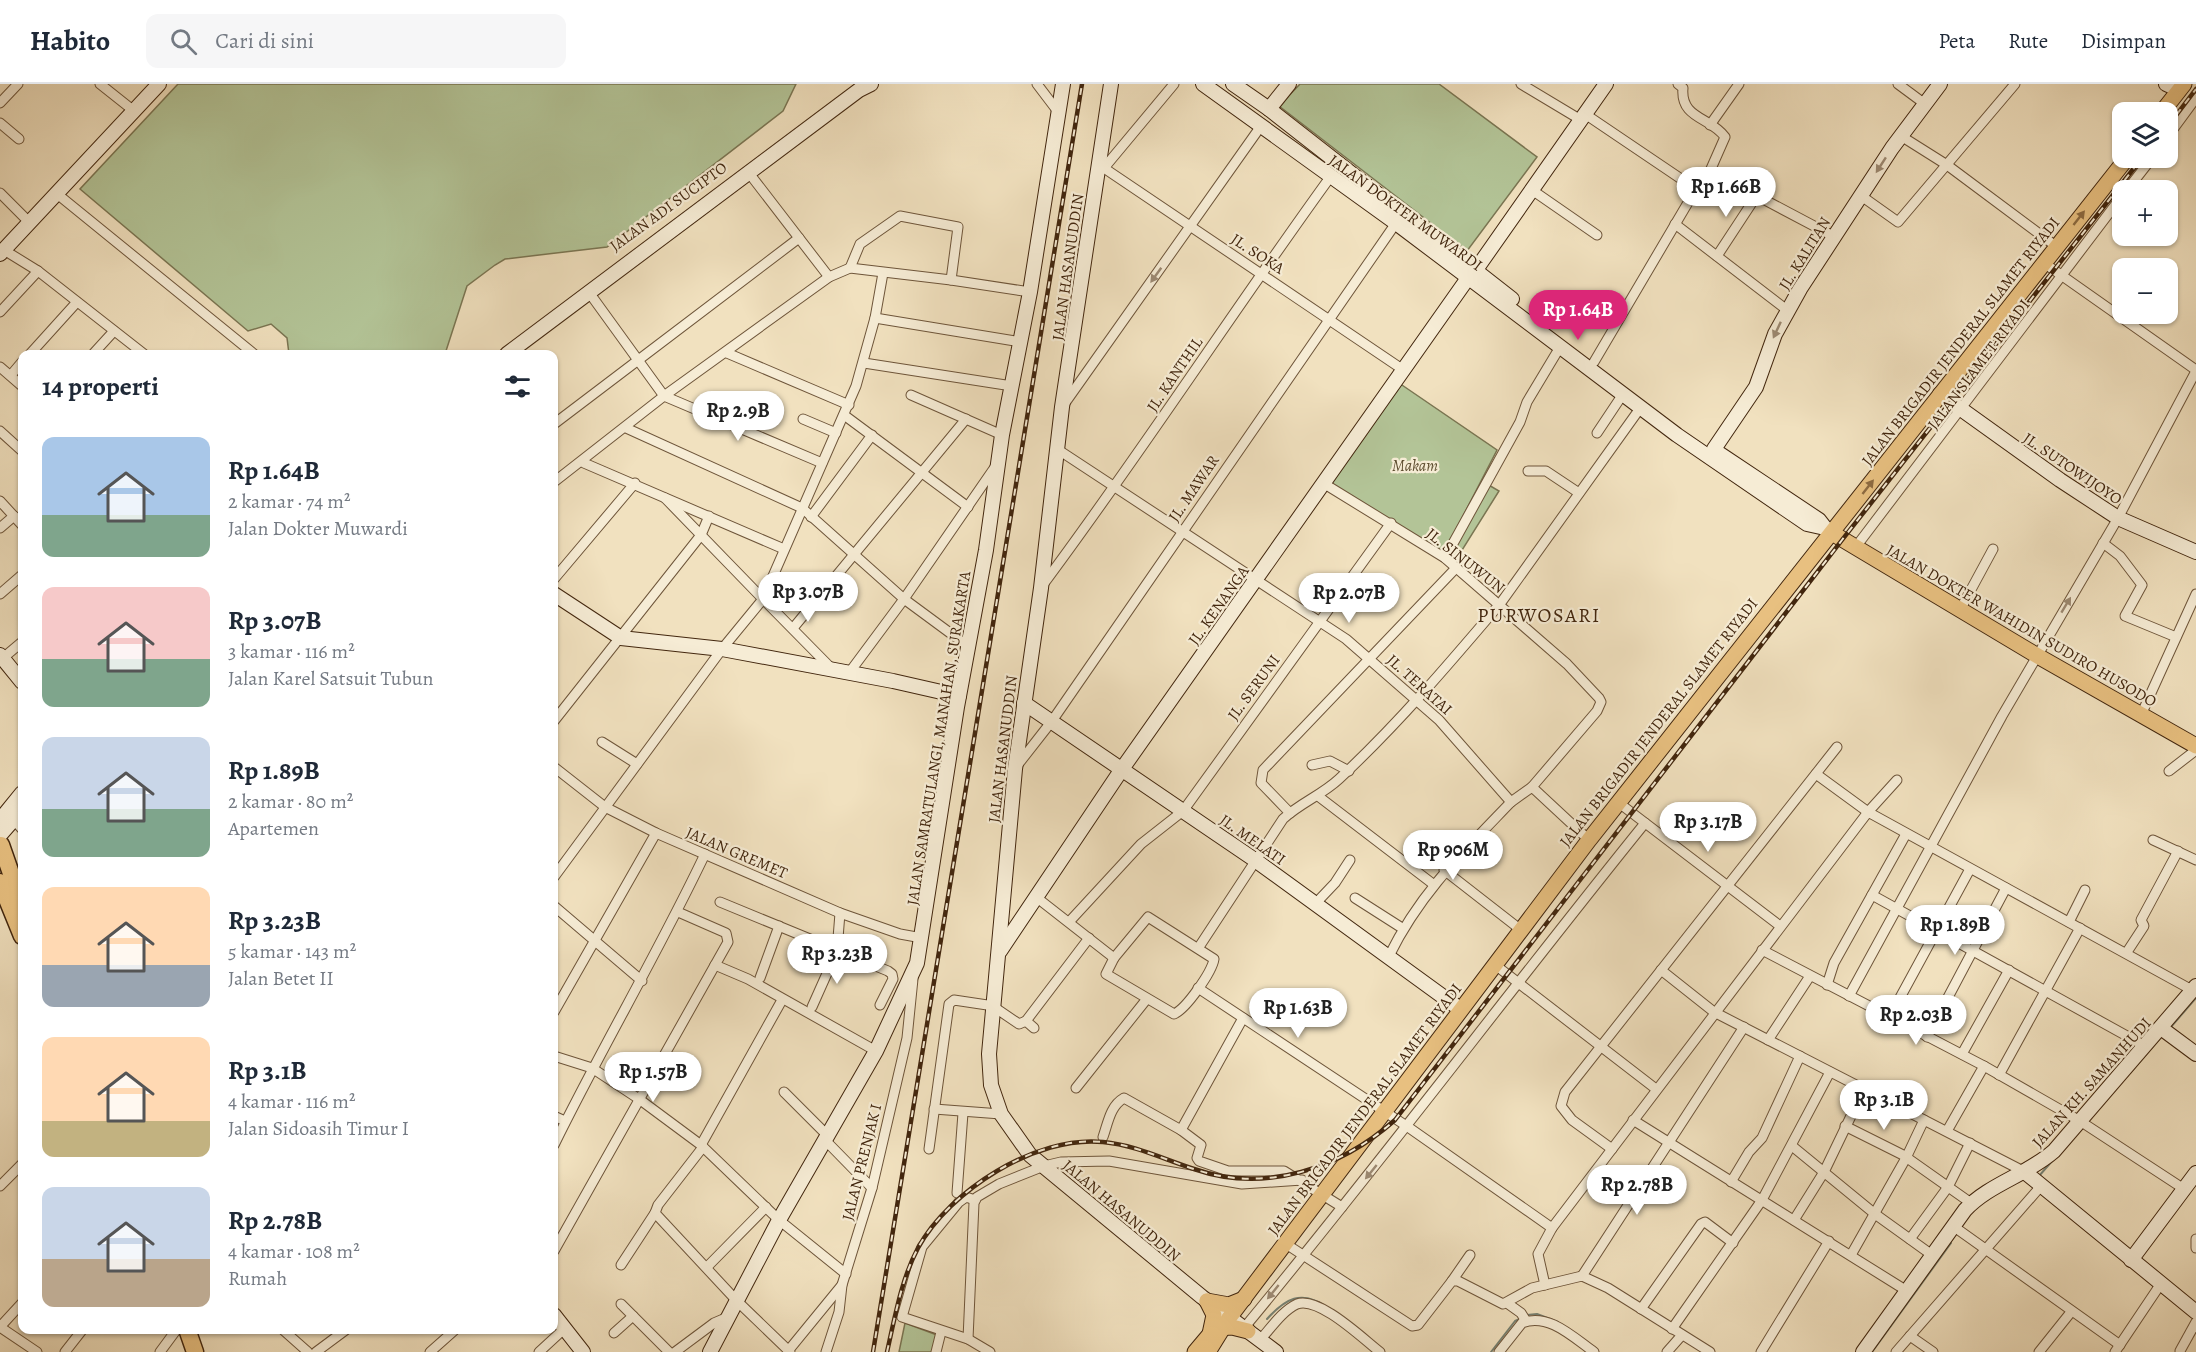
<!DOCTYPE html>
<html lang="id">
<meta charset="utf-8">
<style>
:root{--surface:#fff;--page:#f6f6f7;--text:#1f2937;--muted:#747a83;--line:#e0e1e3;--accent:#db2777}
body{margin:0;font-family:Alegreya,serif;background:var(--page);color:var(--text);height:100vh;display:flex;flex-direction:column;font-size:22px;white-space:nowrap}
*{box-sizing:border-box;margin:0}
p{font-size:20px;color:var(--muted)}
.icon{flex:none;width:33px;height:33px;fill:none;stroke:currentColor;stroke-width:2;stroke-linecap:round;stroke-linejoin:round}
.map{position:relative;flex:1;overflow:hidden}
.panel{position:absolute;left:18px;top:266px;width:540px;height:984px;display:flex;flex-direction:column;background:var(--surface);border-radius:12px;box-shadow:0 2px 4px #0004}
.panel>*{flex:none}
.tools{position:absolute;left:2112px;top:18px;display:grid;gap:12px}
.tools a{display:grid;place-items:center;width:66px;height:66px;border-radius:12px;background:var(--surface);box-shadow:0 2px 4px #0004;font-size:30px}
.price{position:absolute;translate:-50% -51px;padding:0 14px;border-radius:21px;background:#fff;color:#222;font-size:20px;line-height:39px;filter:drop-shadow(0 2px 3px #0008)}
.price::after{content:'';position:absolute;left:50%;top:36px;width:18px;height:14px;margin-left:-9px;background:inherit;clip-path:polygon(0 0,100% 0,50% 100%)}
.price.selected{background:var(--accent);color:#fff}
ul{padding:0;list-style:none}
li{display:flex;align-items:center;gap:18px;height:150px;padding:0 24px}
li span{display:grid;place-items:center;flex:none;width:168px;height:120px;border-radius:12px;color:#555}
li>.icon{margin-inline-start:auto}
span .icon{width:72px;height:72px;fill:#fffc;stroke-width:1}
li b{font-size:26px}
h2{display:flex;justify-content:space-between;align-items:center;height:72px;padding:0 24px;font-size:26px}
header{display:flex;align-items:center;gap:36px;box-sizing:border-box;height:84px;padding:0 30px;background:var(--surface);border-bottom:2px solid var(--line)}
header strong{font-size:28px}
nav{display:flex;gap:33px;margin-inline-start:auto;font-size:21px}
.search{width:420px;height:54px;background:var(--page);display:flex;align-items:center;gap:15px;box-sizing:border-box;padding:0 21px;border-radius:12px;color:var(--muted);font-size:22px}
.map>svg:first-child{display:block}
.green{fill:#b3c497;stroke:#7a7552;stroke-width:1.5}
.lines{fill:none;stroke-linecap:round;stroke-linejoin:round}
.stream{stroke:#778172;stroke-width:2}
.street-casing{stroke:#6e553a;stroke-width:11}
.secondary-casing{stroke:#42260e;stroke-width:16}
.primary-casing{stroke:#42260e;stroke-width:17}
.highway-casing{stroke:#42260e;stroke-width:19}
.street{stroke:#f6ecd5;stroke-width:9}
.secondary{stroke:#f6ecd5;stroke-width:14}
.primary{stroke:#e8c080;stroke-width:15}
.highway{stroke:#e8c080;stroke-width:16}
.rail-casing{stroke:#42260e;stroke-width:4.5}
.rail{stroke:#f6ecd5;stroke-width:2;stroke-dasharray:7;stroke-linecap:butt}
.oneway{fill:#9c8972}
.oneway2{fill:#8d6b41}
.labels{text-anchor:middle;stroke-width:4.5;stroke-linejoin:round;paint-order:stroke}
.street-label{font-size:16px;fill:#42260e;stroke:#f6ecd5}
.park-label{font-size:16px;font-style:italic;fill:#5e4e30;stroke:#f6ecd5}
.quarter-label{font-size:20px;letter-spacing:1.5px;fill:#42260e;stroke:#f6ecd5}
</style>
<header>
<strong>Habito</strong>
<div class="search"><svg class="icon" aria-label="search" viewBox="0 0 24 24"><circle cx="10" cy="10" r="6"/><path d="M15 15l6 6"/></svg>Cari di sini</div>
<nav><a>Peta</a><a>Rute</a><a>Disimpan</a></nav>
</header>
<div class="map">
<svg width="2196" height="1268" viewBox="0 0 2196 1268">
<rect width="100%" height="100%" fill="#f1e1bf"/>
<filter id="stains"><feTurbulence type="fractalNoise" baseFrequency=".00333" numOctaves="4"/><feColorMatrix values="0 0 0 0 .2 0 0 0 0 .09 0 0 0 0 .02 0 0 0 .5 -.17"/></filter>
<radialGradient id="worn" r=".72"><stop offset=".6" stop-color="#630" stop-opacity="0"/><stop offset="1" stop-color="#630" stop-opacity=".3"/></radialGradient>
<g class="green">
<path d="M178 0H796L783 27 607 163 505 175 495 181 467 202 445 270H289L287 254 271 240 248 247 80 105Z"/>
<path d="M1300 0H1439L1537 73 1467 167 1279 22Z"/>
<path d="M1399 299 1497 366 1444 469 1328 398Z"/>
<path d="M1487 400 1499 407 1454 479 1447 474Z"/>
<path d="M905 1239 937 1251 933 1268H899Z"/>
</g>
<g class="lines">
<g class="stream">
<path d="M2170 944 2196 914"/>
<path d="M2130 989 2162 952"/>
<path d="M2039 1092 2053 1076"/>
<path d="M1527 1231 1537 1230 1558 1238"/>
<path d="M1267 1235C1285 1215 1301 1205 1327 1223"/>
<path d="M1491 1268 1515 1237 1522 1234"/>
<path d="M1872 1268 1951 1159"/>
</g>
<g class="street-casing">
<g id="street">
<path d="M100 0 134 27"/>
<path d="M1037 0 1059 29"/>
<path d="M1521 0 1581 36"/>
<path d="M1678 0 1683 4C1680 35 1711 33 1725 53L1710 87"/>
<path d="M1898 0 1925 20"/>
<path d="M0 19 18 0"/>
<path d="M1585 30 1696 105"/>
<path d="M0 39 19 55"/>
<path d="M1710 41 1739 0"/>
<path d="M1901 52 1947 81 2057 163"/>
<path d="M2168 52 2196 14"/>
<path d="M1098 80 1402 285"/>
<path d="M1104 84 1174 0"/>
<path d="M752 93 829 193"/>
<path d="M1532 106 1597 151"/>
<path d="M2127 106 2152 74"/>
<path d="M0 109 29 138"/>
<path d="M56 109 254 270"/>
<path d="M1860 111 1898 138 2015 0"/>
<path d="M1675 140 1787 226"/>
<path d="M4 166 38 187 144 270"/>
<path d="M1717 172 1757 111"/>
<path d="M2044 179 2196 286"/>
<path d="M850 184 860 160 900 132 958 143 951 196"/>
<path d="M588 207 664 312 822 379"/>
<path d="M0 228 38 187"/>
<path d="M875 234 1015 257"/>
<path d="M727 269 849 321"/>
<path d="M30 270 77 218"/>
<path d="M93 270 114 247"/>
<path d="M1594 278 1696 105 1710 87 1833 152"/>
<path d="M864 279 1012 302"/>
<path d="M0 283 22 302"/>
<path d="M11 291 22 278"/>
<path d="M911 311 1002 351"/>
<path d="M1065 319 1261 42"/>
<path d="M844 331 968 423"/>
<path d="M803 335 836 349"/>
<path d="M554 340 799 154"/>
<path d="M626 344 802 424 904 515 965 560"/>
<path d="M0 347 22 367"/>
<path d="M1597 349 1623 310"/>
<path d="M1057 365 1346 555 1439 636 1511 718 1532 703 1589 756"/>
<path d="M584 379 784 465"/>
<path d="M1528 387H1546L1579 409"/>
<path d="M554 398 664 312 829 193 850 184 951 196 1030 208"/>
<path d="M1323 399 1445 474 1567 580 1599 614 1601 618 1597 627 1532 703"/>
<path d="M665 414 762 514"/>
<path d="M0 417 22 441"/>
<path d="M811 433 872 351"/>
<path d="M0 444 14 432"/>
<path d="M2103 459 2120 472 2142 501 2125 532 2176 553"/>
<path d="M1855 464 2122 112"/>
<path d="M1445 474 1520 338 1527 318 1560 263"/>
<path d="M554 495 635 399"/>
<path d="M1042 502C1142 368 1233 227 1331 92"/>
<path d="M0 510 22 491"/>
<path d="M763 515 832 585"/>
<path d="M1500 520 1641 323"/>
<path d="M1960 526 1993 465"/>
<path d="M794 543 966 335"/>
<path d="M3 574 22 558"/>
<path d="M849 589 904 515 995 383"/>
<path d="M2141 631 2196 510"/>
<path d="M554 637 701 451 709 432"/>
<path d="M602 658 637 680"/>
<path d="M1312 681 1330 677 1349 687"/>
<path d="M554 683 605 723 656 749 840 829 900 850 922 854"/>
<path d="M1016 683 1052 637 1396 139"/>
<path d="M2169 687 2196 666"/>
<path d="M1816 690 1868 728 1897 696"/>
<path d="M1318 712 1433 800"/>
<path d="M1619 719 1780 842"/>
<path d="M1290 729 1261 699 1263 686 1456 484"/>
<path d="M14 736 22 745"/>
<path d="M2153 756 2196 776"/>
<path d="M1444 786 1521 846"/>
<path d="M554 793 722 565 763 515 856 302 875 234 883 189"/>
<path d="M1872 811 2145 962"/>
<path d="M1036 813 1114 874"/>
<path d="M1355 814 1402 844"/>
<path d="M720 818 888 887 892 890 893 895 880 921"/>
<path d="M1316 819 1335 799 1350 776"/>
<path d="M554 822 642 897"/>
<path d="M1148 833 1214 875C1212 888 1186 925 1174 930L1106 890 1114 874Z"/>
<path d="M1069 838 1141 760 1183 727 1391 439"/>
<path d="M2069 838 2085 806"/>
<path d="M1199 863 1283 735C1300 719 1322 711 1339 695 1397 641 1448 581 1499 521"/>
<path d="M1762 866 1984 982 2080 1037 2184 1105"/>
<path d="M2127 868 2144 842 2141 836 2178 767"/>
<path d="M1389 872C1420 809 1463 768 1511 718"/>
<path d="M1494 880 1656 1005"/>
<path d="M715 881 748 895 876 967"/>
<path d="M1661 886 1714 928 2025 1088"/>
<path d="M760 894 779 842"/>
<path d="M1827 901 1834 879 1906 750"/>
<path d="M1198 904 1408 1043 1552 1144"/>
<path d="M1849 912 2002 632 2118 434 2196 287"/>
<path d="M812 923 837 867 840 829"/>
<path d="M994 923 1019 940 1026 937"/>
<path d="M554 928 656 749"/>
<path d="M1889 934 1970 785"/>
<path d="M1034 944 1026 937 1089 854"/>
<path d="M1927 953 2006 804"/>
<path d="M1768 956 1810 892"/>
<path d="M1962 970 2009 886"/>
<path d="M554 972 592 984 639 1015 701 1061 779 1136 846 1190"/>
<path d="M1999 991 2080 844"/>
<path d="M1076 1004 1146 916"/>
<path d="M784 1008 827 1051"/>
<path d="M934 1025 1001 1030"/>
<path d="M554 1032 565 1037"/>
<path d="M1633 1036 1907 1207"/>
<path d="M1845 1042 1903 1071 1971 1119"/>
<path d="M1181 1046 1243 934"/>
<path d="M1947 1047 1984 982"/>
<path d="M1103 1053C1108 1039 1110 1022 1124 1014L1181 1046 1201 1061 1197 1074 1199 1077 1228 1087H1284L1342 1123"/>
<path d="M825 1056 872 1104"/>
<path d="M554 1061C602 963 658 869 705 770"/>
<path d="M701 1061 782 916"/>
<path d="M1792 1062 1875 1130 1932 1171"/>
<path d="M703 1063 658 1121 655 1129 736 1216 790 1268"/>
<path d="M929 1065 949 920 954 916 994 922"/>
<path d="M1612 1065 1572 1036 1561 1022 1565 1008 1837 663"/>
<path d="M1731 1098 1749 1068 1762 1054 1800 972"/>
<path d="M0 1102 22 1080"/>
<path d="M957 1109 963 1029"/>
<path d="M975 1116 966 1113 959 1118 922 1163 902 1233 968 1255 990 1268"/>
<path d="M1794 1136 1824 1088 1864 1005"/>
<path d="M1953 1142 2120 1261"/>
<path d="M1910 1155 1948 1103 1970 1059"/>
<path d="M2196 1155V1164"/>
<path d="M1286 1160 1412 1242 1418 1241 1452 1197H1458L1503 1220 1532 1204 1582 1192 1608 1204 1710 1268"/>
<path d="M554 1167 728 858 726 849 678 828"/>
<path d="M1851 1171 1906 1074 1924 1036"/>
<path d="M621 1181 655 1129"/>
<path d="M707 1183 766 1123"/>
<path d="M1582 1192 1744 943"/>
<path d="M1452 1197 1470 1171"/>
<path d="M1545 1201 1538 1170 1552 1144 1868 728 2192 906"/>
<path d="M1507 1219 1521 1229 1526 1237"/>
<path d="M621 1220 669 1268"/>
<path d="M1641 1225 1701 1140 1705 1138 1733 1159"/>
<path d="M0 1243 37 1268"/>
<path d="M0 1243 22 1219"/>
<path d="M1244 1244C1381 1079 1510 906 1645 739"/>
<path d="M282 1245 308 1268"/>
<path d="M1672 1245 1762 1116 1830 988"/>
<path d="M614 1249 633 1232"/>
<path d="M1910 1252 1933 1268"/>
<path d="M968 1255 974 1119 977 1113 999 1100 1044 1082 1061 1078 1109 1077 1242 1100 1302 1096"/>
<path d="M1260 1256C1271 1244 1282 1227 1297 1220 1319 1212 1363 1255 1380 1268"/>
<path d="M788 1267 842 1201"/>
<path d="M2180 1267 2196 1238"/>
<path d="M65 1268 83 1245"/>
<path d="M160 1268 177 1245"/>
<path d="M316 1268 347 1245"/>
<path d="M430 1268 456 1245"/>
<path d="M539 1268 564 1245"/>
<path d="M675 1268 714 1239 728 1233"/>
<path d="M826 1268 839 1228 842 1201 872 1104 907 954 913 895"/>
<path d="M936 1268 941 1248"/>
<path d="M1499 1268 1522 1239C1548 1228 1574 1254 1594 1268"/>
<path d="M1667 1268 1682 1251"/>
<path d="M1761 1268 1829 1157"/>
<path d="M1896 1268 2041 1102"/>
<path d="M2039 1268 2071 1228"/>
<path d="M2115 1268 2160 1201"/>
</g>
</g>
<g class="secondary-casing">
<g id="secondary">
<path d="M1111 0 1062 323 1041 504 1015 685 989 970 991 1001 1001 1030 1030 1071 1202 1213 1276 1268"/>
<path d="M1203 0 1396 139 1677 351 1807 440 1825 444"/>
<path d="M1233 0 1269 25 1512 215"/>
<path d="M2166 0 2179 6"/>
<path d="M1269 25 1289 0"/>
<path d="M0 170 159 0"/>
<path d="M1475 187 1606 0"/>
<path d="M507 270 859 6 871 0"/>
<path d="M1940 310 2060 396 2118 434 2196 468"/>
<path d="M1714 365 1756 303 1775 250 1800 205 1892 64 1940 0"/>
<path d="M1717 368 1819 436 1826 445"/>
<path d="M554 510 621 554 722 565 893 597 959 612"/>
<path d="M0 571 22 598"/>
<path d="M1024 619 1255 776 1460 925"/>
<path d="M0 736 22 709"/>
<path d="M1 750 22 726"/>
<path d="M1000 867 1122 685 1468 194"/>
<path d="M2161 944 2196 970"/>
<path d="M2026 1089 2196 1228"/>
<path d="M2131 1176 2196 1089"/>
<path d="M554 1231 583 1268"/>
<path d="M710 1268 779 1136 876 967 917 879 957 623 986 466 1002 351 1030 208 1063 0"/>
<path d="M1863 1268 1965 1126C1989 1100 2027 1091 2054 1067L2196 902"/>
</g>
</g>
<g class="primary-casing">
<g id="primary">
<path d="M2162 28 2184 0"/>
<path d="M1832 449 2036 571 2196 662"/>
<path d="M1207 1217 1229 1221 1244 1215"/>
<path d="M1207 1217 1214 1231 1210 1250"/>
<path d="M1217 1244 1232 1243 1248 1247"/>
<path d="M1195 1268 1211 1249"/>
<path d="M1208 1268 1229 1234 1589 756 2127 74"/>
</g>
</g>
<g class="highway-casing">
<g id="highway">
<path d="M1 761 22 821"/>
<path d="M0 798 22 852"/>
<path d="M187 1245 195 1268"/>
</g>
</g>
<use href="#street" class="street"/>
<use href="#secondary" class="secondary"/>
<use href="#primary" class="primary"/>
<use href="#highway" class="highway"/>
<g class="rail-casing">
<g id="rail">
<path d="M2168 42 2196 5"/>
<path d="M873 1268 1082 0"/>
<path d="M887 1268C895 1233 901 1196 918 1164 949 1107 1036 1051 1103 1058 1135 1061 1163 1075 1194 1085 1266 1110 1341 1084 1395 1036L1842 456 2142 74"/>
</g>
</g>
<use href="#rail" class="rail"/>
</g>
<defs><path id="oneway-solid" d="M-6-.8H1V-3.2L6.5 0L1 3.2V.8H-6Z" transform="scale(1.5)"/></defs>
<g class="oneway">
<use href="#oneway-solid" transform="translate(1881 81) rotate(123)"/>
<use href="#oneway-solid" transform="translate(1156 191) rotate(126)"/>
<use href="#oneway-solid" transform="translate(1777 246) rotate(115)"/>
<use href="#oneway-solid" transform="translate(2066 521) rotate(-59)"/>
<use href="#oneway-solid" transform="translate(1371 1088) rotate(129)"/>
<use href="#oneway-solid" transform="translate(1273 1208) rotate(129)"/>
</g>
<g class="oneway2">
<use href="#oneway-solid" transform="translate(2079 134) rotate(-52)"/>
<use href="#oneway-solid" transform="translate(1868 403) rotate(-52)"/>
</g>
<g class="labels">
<g class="street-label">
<text transform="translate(668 122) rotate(-36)" y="6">JALAN ADI SUCIPTO</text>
<text transform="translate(1406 128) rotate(36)" y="6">JALAN DOKTER MUWARDI</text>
<text transform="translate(1258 169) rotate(33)" y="6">JL. SOKA</text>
<text transform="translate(1804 169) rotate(-58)" y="6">JL. KALITAN</text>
<text transform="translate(1067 183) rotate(-82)" y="6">JALAN HASANUDDIN</text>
<text transform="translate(1960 257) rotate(-52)" y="6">JALAN BRIGADIR JENDERAL SLAMET RIYADI</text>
<text transform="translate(1978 280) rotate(-53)" y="6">JALAN SLAMET RIYADI</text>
<text transform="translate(1174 290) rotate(-56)" y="6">JL. KANTHIL</text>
<text transform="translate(2073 384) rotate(34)" y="6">JL. SUTOWIJOYO</text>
<text transform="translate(1193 404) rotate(-56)" y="6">JL. MAWAR</text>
<text transform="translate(1466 476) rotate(38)" y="6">JL. SINUWUN</text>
<text transform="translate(1218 521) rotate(-55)" y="6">JL. KENANGA</text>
<text transform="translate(2022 541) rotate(30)" y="6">JALAN DOKTER WAHIDIN SUDIRO HUSODO</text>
<text transform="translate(1420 600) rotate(42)" y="6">JL. TERATAI</text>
<text transform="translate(1253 603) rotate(-54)" y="6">JL. SERUNI</text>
<text transform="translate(1658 638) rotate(-52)" y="6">JALAN BRIGADIR JENDERAL SLAMET RIYADI</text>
<text transform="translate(938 654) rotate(-81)" y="6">JALAN SAMRATULANGI, MANAHAN, SURAKARTA</text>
<text transform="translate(1002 665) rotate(-83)" y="6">JALAN HASANUDDIN</text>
<text transform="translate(1253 755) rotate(35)" y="6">JL. MELATI</text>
<text transform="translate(737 768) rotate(23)" y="6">JALAN GREMET</text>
<text transform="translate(2091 998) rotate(-48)" y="6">JALAN KH. SAMANHUDI</text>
<text transform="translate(1364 1025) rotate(-53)" y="6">JALAN BRIGADIR JENDERAL SLAMET RIYADI</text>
<text transform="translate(861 1078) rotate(-76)" y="6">JALAN PRENJAK I</text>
<text transform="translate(1122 1126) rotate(40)" y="6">JALAN HASANUDDIN</text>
</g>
<g class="park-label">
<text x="1415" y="387">Makam</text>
</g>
<g class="quarter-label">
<text x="1539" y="538">PURWOSARI</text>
</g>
</g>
<rect width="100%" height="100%" filter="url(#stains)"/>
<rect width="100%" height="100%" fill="url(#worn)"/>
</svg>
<div class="tools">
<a><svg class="icon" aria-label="layers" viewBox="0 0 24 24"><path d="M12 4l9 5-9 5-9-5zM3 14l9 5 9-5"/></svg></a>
<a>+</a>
<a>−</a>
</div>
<b class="price" style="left:1726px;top:134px">Rp 1.66B</b>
<b class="price selected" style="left:1578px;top:257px">Rp 1.64B</b>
<b class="price" style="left:738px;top:358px">Rp 2.9B</b>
<b class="price" style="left:808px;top:539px">Rp 3.07B</b>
<b class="price" style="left:1349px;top:540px">Rp 2.07B</b>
<b class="price" style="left:1708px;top:769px">Rp 3.17B</b>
<b class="price" style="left:1453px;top:797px">Rp 906M</b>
<b class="price" style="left:1955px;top:872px">Rp 1.89B</b>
<b class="price" style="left:837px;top:901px">Rp 3.23B</b>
<b class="price" style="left:1298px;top:955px">Rp 1.63B</b>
<b class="price" style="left:1916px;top:962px">Rp 2.03B</b>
<b class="price" style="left:653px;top:1019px">Rp 1.57B</b>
<b class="price" style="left:1884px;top:1047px">Rp 3.1B</b>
<b class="price" style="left:1637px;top:1132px">Rp 2.78B</b>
<section class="panel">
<h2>14 properti<svg class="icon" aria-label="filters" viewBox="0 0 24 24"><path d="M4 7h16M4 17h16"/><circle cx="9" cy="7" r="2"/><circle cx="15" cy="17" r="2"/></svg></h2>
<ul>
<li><span style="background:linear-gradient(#a9c7e8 65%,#7fa58c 0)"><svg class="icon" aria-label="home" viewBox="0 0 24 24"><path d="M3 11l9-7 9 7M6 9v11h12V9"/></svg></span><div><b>Rp 1.64B</b><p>2 kamar · 74 m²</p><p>Jalan Dokter Muwardi</p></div></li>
<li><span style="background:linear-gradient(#f6c9c9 60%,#7fa58c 0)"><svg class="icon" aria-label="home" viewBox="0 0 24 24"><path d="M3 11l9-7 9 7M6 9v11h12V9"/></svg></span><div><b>Rp 3.07B</b><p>3 kamar · 116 m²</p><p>Jalan Karel Satsuit Tubun</p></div></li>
<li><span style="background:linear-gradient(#c9d6e8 60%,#7fa58c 0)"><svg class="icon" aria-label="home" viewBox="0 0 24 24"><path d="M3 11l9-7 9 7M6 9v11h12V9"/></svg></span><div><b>Rp 1.89B</b><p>2 kamar · 80 m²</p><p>Apartemen</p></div></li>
<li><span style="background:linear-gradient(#ffd9b3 65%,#9aa5b1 0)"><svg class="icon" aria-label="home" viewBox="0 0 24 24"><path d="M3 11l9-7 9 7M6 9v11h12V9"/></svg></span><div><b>Rp 3.23B</b><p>5 kamar · 143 m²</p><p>Jalan Betet II</p></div></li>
<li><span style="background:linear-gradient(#ffd9b3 70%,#c2b280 0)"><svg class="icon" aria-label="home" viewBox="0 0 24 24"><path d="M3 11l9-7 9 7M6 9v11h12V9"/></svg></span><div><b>Rp 3.1B</b><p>4 kamar · 116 m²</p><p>Jalan Sidoasih Timur I</p></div></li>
<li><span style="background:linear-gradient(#c9d6e8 60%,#b9a48a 0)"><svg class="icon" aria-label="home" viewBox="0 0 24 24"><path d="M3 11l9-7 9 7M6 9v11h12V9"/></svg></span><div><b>Rp 2.78B</b><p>4 kamar · 108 m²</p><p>Rumah</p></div></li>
</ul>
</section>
</div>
